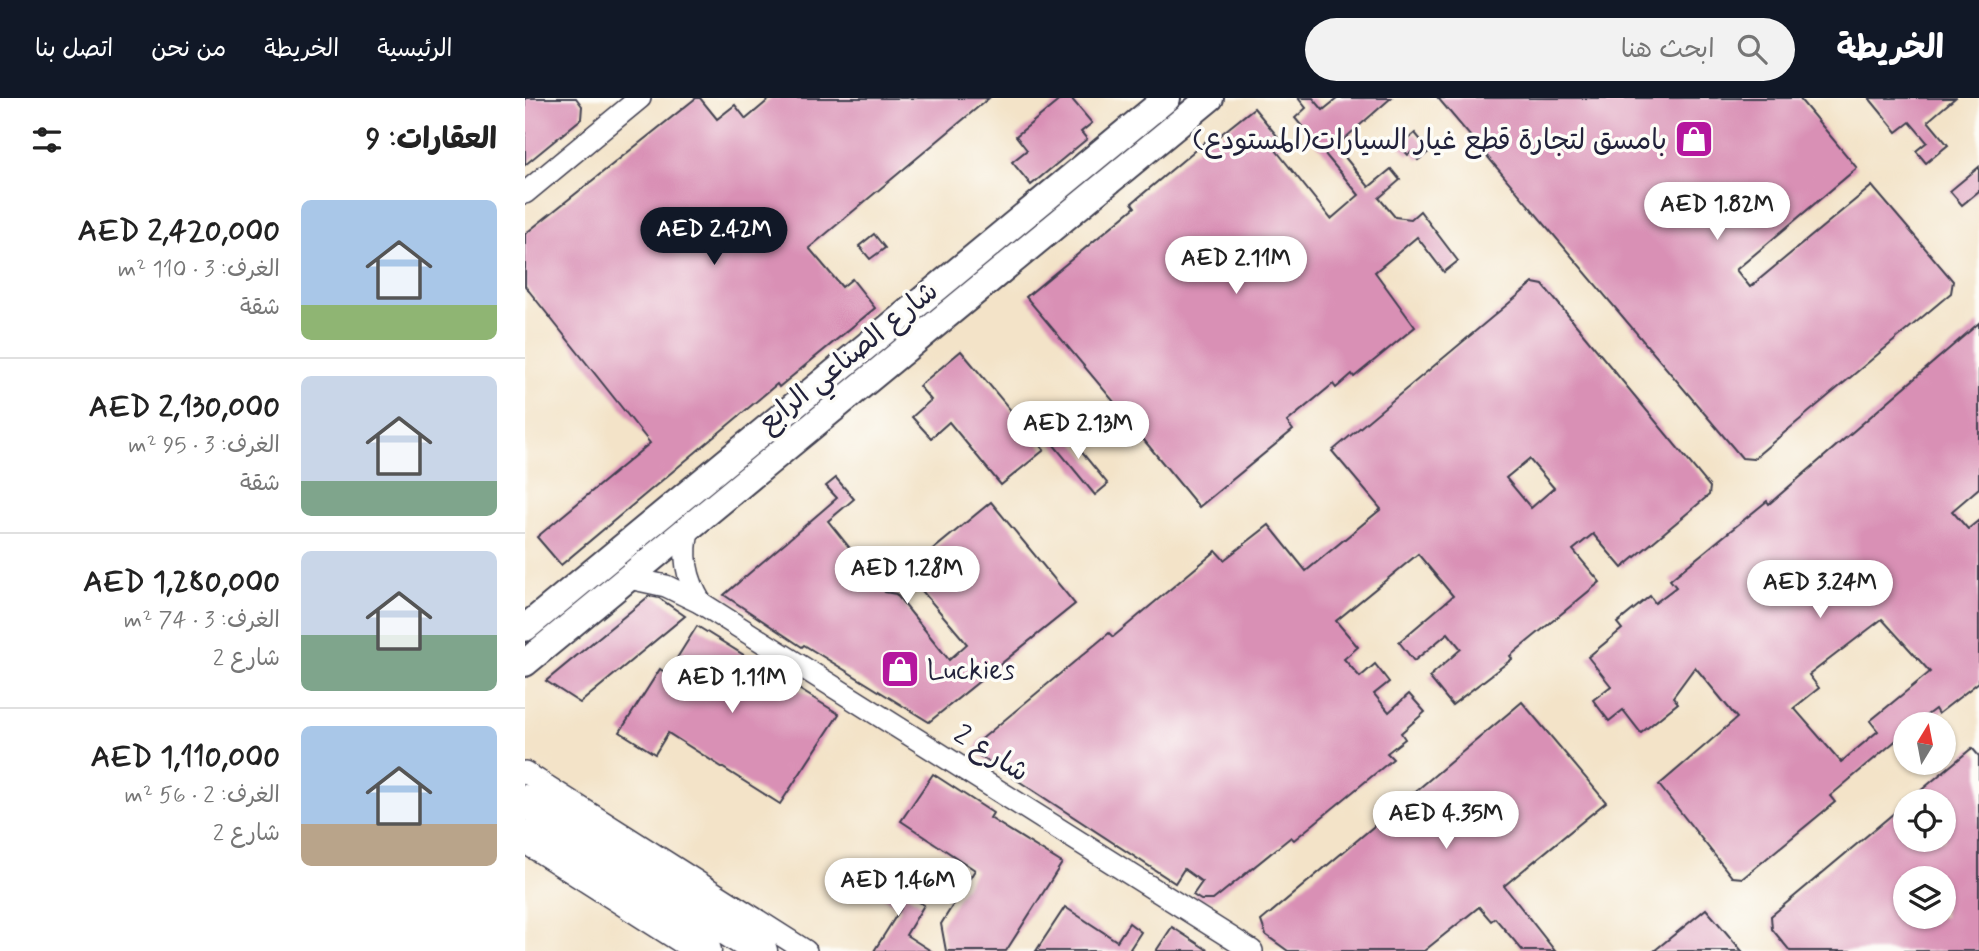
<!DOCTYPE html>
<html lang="ar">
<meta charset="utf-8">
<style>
:root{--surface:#fff;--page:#f2f2f2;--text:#222;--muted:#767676;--line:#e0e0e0;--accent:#111827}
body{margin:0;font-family:Mynerve,"Playpen Sans Arabic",sans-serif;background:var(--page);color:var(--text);direction:rtl;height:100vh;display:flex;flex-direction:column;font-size:26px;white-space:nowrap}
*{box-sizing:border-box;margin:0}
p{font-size:23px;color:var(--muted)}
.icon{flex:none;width:38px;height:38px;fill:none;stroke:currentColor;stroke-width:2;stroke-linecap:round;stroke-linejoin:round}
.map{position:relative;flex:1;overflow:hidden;direction:ltr}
.drawer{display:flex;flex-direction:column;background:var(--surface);width:525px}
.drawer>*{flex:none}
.needle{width:46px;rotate:10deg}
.fabs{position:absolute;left:1368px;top:614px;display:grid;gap:14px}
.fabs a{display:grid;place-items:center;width:63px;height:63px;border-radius:50%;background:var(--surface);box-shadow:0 2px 5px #0004;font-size:35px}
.price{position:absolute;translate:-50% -60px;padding:0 16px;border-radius:24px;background:#fff;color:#222;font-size:23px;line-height:46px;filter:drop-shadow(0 2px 4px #0008)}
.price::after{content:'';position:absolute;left:50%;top:42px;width:21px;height:16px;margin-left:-10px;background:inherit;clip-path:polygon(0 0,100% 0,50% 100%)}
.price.on{background:var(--accent);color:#fff}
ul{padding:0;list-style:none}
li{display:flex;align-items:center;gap:21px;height:175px;padding:0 28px}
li+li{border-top:2px solid var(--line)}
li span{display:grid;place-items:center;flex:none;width:196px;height:140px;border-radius:10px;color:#555}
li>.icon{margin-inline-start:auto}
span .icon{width:84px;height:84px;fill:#fffc;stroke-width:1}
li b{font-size:30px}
h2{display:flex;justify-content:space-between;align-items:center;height:84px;padding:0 28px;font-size:30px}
header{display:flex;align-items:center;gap:42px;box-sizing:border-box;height:98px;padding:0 35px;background:var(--accent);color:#fff}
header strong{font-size:33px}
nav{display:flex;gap:38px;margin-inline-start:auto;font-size:24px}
.search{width:490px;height:63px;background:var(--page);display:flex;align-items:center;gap:18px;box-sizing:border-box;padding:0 24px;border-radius:38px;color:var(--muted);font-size:26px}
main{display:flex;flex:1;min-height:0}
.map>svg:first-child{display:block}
.building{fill:#d990b5;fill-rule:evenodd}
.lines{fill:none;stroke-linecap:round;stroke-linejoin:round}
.minor-casing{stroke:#413f50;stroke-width:24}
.major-casing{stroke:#413f50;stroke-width:30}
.highway-casing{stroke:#413f50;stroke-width:35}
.minor{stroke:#fff;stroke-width:21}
.major{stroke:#fff;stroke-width:26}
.highway{stroke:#fff;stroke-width:32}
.labels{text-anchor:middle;stroke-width:7;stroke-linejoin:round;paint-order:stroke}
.poi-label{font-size:28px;fill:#22223b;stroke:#fdfcf7;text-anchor:end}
.street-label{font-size:28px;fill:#22223b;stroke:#fdfcf7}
</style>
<header>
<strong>الخريطة</strong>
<div class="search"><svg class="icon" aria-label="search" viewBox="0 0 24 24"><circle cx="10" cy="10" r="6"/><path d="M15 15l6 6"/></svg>ابحث هنا</div>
<nav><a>الرئيسية</a><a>الخريطة</a><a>من نحن</a><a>اتصل بنا</a></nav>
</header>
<main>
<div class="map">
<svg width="1454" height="853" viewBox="0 0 1454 853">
<rect width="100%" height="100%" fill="#fdfcf7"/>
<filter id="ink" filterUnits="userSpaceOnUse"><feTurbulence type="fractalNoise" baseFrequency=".0143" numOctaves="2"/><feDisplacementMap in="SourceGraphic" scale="14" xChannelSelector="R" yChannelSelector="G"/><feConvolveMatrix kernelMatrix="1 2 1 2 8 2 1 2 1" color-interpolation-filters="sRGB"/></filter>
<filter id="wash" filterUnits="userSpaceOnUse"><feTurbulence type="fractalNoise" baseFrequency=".00686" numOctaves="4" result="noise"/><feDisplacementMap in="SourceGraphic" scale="28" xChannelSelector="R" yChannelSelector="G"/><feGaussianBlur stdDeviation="1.57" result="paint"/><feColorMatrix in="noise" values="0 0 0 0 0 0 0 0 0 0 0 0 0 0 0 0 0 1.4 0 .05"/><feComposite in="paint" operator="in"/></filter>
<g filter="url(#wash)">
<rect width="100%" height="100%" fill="#f3e3c8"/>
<g id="blocks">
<g class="building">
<path d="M0 0H51L57 8 56 21 0 67Z"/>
<path d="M171 0H175L192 21 210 7 221 21 246 0H464L284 150 317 189 327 181 350 210 254 289 252 286 36 467 12 439 125 345 0 188V136Z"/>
<path d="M537 0H546L567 25 556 34 562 41 506 87 487 64 502 52 491 38Z"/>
<path d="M773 0H788L798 12 813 0H866L811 48 844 89 866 71 875 82 854 100 870 119 886 121 895 113 933 163 919 174 892 139 850 174 890 229 829 279 827 276 811 290 808 286 762 324 768 332 674 409 609 330 604 334 589 316 594 312 590 305 501 199 610 109 607 105 693 33 695 37 729 10 758 45 750 51 806 121 834 97 770 20 781 10Z"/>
<path d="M913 0H1274L1332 70 1211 172 1225 189 1347 88 1428 183 1426 195 1228 361 1217 360Z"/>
<path d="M1344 0H1430L1403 23 1423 47 1401 65 1391 53 1402 44 1385 24 1372 34Z"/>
<path d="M890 35 905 53 893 62 887 54 883 57 875 48Z"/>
<path d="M1454 69V93L1437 107 1425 93Z"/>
<path d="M349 136 360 150 345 161 334 148Z"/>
<path d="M1008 185 1018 187 1185 389 1184 397 1097 470 1068 436 1048 452 1075 484 985 558 987 561 927 607 904 579 936 551 923 535 889 563 874 544 928 498 893 456 811 523 833 549 819 561 835 579 850 566 864 584 849 596 864 614 884 596 900 614 876 635 880 641 862 655 868 661 769 742 766 739 688 802H676L668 797 677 784 659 771 650 785 449 654 453 644 584 535 588 539 691 453 699 462 744 427 781 473 856 411 807 353ZM1004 361 1029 390 1006 410 981 380Z"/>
<path d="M1454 225V390L1427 413 1443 431 1454 422V584L1413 616 1410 611 1390 626H1381V634L1305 698 1310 704 1218 780 1207 779 1134 687 1212 620 1170 569 1148 599 1153 605 1116 635 1098 612 1084 623 1068 602 1086 588 1063 559 1097 531 1092 525 1125 498 1130 505 1151 489 1145 482 1242 403 1244 406ZM1357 521 1405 574 1345 623 1353 633 1316 664 1269 610 1294 590 1284 577Z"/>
<path d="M436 253 519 352 476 387 424 324 406 340 387 319 406 302 394 288Z"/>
<path d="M536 329 583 386 570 397 523 340Z"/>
<path d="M311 380 329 401 303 423 360 494 371 496 424 562 442 546 381 474 466 404 550 506 404 624 279 547 277 549 199 497 312 400 301 388Z"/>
<path d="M124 498 134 500 160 518 55 605 21 583Z"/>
<path d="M172 528 314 616 255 706 143 635 130 656 95 634 135 571 142 576Z"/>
<path d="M997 604 1081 704 979 788 1030 853H998L970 820 966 823 954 809 899 853H763L741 837 736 823Z"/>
<path d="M1447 650 1454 658V853H1265L1247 831 1246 818 1381 705V742H1419V704H1382ZM1381 780H1419V819H1381Z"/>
<path d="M408 676 468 715 465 720 537 765 481 853H421L416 826 450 772 376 723Z"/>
<path d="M350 777 399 807 381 837 406 853H349L376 810 342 790Z"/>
<path d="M540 809 592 843 604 825 616 834 605 851 608 853H511Z"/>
<path d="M1181 811 1217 853H1129Z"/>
<path d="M647 829 684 853H631Z"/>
</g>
</g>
</g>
<g filter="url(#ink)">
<use href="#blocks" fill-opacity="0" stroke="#413f50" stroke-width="2"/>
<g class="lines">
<g class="minor-casing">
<g id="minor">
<path d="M0 95 115 0"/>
<path d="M164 429C157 457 161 480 176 505"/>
<path d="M104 480 141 488 176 505 727 853"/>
<path d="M0 674 281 853"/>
</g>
</g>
<g class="major-casing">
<g id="major">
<path d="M0 530 642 0"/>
<path d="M0 565 685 0"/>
</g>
</g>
<g class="highway-casing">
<g id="highway">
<path d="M0 703 236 853"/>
<path d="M0 738 180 853"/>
</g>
</g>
<use href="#minor" class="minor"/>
<use href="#major" class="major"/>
<use href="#highway" class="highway"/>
</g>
</g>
<defs>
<g id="shop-square" transform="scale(2.0125)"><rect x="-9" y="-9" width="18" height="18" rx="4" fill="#b5179e" stroke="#fdfcf7"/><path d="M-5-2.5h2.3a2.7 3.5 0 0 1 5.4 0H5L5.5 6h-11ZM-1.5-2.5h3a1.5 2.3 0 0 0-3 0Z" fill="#fff"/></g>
</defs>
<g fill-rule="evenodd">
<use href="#shop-square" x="1169" y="41"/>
<use href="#shop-square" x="375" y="571"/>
</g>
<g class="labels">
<g class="poi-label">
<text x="1142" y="51">بامسق لتجارة قطع غيار السيارات(المستودع)</text>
<text x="402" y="581" text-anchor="start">Luckies</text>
</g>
<g class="street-label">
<text transform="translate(322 258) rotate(-39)" y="10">شارع الصناعي الرابع</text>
<text transform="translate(467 654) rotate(32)" y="10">شارع 2</text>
</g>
</g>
</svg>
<div class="fabs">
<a><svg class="needle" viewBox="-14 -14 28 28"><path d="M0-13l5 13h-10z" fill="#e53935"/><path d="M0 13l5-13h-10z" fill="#767676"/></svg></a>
<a><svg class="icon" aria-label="locate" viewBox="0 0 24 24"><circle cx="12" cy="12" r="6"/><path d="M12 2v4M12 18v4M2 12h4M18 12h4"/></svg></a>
<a><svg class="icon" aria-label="layers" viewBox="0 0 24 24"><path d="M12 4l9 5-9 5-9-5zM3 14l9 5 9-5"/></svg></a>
</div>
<b class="price" style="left:1192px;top:144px">AED 1.82M</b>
<b class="price on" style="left:189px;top:169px">AED 2.42M</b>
<b class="price" style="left:711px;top:198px">AED 2.11M</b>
<b class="price" style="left:553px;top:363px">AED 2.13M</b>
<b class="price" style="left:382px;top:508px">AED 1.28M</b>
<b class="price" style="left:1295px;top:522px">AED 3.24M</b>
<b class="price" style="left:207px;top:617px">AED 1.11M</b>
<b class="price" style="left:921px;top:753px">AED 4.35M</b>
<b class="price" style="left:373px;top:820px">AED 1.46M</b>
</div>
<section class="drawer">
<h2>العقارات: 9<svg class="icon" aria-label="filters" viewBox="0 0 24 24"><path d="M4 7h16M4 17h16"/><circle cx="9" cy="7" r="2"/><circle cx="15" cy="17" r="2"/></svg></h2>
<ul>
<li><span style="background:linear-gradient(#a9c7e8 75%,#8fb573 0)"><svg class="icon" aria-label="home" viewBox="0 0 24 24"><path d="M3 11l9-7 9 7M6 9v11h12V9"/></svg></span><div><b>AED 2,420,000</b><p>الغرف: 3 · 110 m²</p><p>شقة</p></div></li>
<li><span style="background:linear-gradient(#c9d6e8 75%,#7fa58c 0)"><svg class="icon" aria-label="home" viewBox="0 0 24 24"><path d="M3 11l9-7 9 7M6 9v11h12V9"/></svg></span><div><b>AED 2,130,000</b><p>الغرف: 3 · 95 m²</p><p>شقة</p></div></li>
<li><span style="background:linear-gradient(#c9d6e8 60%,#7fa58c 0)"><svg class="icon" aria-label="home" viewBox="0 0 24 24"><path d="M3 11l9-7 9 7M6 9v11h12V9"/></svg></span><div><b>AED 1,280,000</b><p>الغرف: 3 · 74 m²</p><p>شارع 2</p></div></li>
<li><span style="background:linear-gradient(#a9c7e8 70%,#b9a48a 0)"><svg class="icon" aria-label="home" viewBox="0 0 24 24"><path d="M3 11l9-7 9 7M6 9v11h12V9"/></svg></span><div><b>AED 1,110,000</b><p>الغرف: 2 · 56 m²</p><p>شارع 2</p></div></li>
</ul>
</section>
</main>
